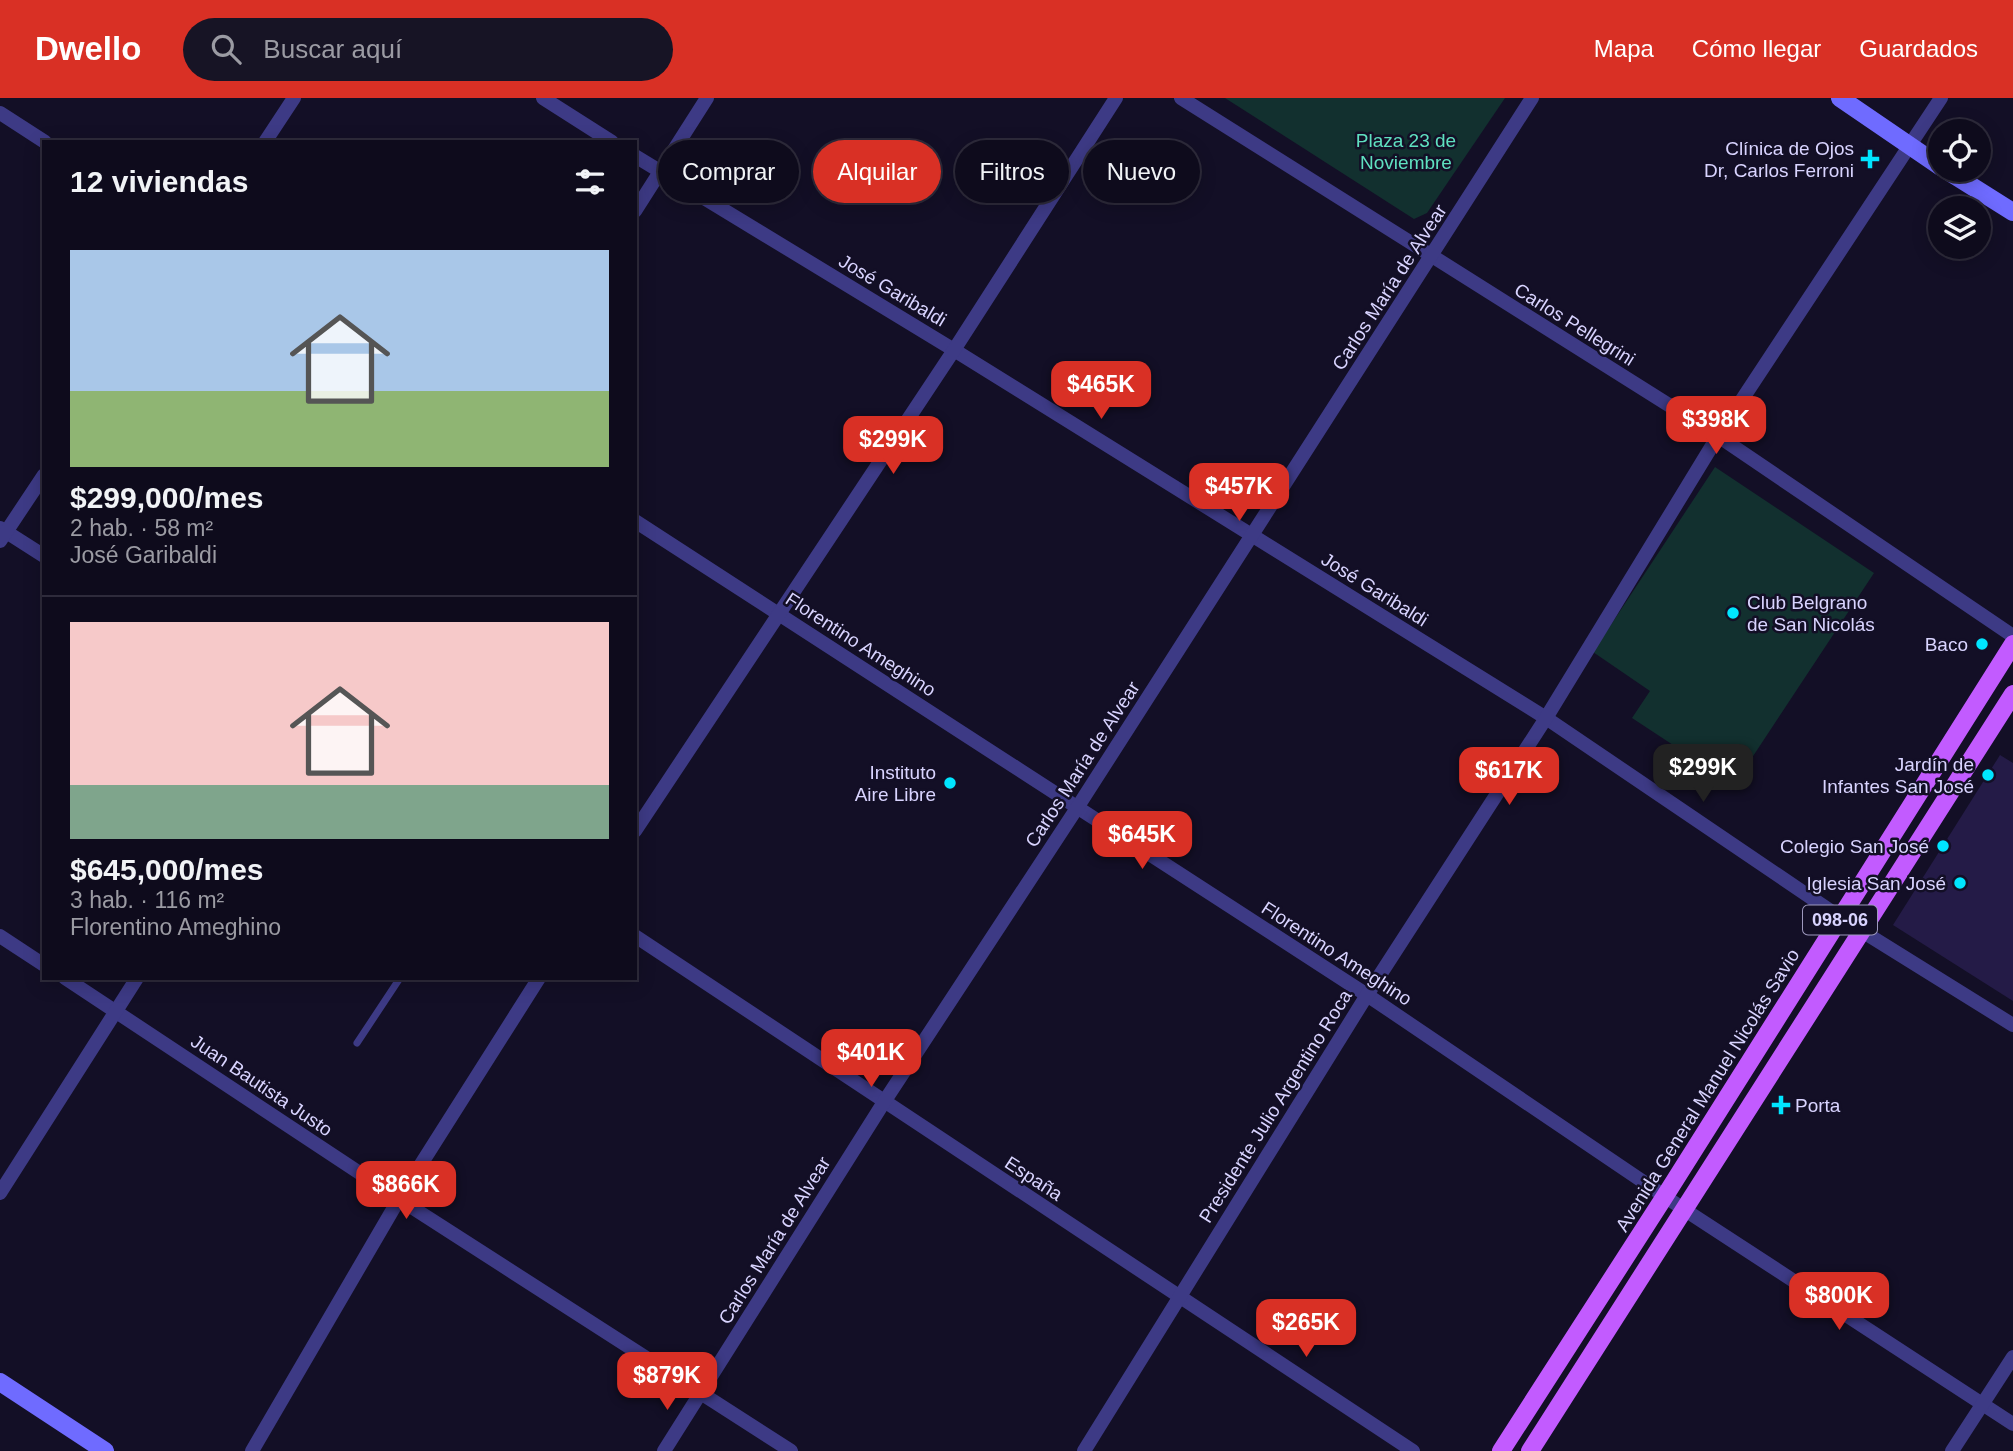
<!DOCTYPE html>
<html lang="es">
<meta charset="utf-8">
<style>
:root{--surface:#0e0b1c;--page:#171425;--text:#f1f3f6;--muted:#9b9ba3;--line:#2e2b3b;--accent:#d93025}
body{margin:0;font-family:Arial,sans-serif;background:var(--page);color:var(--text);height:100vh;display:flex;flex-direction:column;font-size:26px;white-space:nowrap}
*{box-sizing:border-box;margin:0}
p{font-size:23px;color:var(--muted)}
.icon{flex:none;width:38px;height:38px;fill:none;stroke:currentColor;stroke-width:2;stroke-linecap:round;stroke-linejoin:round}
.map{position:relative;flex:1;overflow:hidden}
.drawer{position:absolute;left:42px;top:42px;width:595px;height:840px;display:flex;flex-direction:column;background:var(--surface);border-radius:0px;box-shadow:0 4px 18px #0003,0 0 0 2px var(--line)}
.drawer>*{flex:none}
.banner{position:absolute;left:658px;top:42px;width:665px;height:63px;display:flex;gap:14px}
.tools{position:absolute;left:1928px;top:21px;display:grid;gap:14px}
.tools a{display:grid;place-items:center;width:63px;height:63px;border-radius:50%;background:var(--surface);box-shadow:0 4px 18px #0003,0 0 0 2px var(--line);font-size:35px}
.price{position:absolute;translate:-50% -60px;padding:0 16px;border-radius:14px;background:var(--accent);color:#fff;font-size:23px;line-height:46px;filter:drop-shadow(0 2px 4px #0008)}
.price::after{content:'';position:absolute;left:50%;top:42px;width:21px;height:16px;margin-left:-10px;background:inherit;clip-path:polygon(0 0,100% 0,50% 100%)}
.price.active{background:#222;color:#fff}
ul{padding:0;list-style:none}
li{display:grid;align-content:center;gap:14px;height:371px;padding:0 28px}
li+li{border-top:2px solid var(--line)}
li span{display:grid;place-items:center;height:217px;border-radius:0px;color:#555}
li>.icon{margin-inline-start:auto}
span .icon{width:126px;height:126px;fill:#fffc;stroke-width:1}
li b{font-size:30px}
h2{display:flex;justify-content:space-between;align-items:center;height:84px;padding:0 28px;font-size:30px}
.chip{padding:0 24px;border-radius:32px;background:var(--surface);box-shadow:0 4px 18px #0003,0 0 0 2px var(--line);font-size:24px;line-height:63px}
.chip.active{background:var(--accent);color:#fff}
header{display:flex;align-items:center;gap:42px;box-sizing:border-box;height:98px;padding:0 35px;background:var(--accent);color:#fff}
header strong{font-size:33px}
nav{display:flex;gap:38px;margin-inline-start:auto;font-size:24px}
.search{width:490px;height:63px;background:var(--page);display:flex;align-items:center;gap:18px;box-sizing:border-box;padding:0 24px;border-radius:38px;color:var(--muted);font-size:26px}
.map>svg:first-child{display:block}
.green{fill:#12302f}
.building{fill:#241b47}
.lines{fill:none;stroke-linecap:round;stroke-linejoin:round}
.lane{stroke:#3d3a85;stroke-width:7}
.street{stroke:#3d3a85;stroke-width:14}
.secondary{stroke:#6f6bff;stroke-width:18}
.primary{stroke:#c25bff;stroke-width:18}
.poi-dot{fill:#00e5ff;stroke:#130f26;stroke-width:2.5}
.labels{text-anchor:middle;stroke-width:5;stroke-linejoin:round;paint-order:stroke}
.shield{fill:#130f26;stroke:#9e99be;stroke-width:2}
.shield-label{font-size:18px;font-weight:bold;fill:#d9d4ff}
.park-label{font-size:19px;fill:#5fe0c0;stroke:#130f26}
.poi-label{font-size:19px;fill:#d9d4ff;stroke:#130f26;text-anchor:end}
.street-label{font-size:19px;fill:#d9d4ff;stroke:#130f26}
</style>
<header>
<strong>Dwello</strong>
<div class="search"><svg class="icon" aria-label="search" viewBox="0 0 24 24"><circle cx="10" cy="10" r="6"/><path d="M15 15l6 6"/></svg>Buscar aquí</div>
<nav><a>Mapa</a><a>Cómo llegar</a><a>Guardados</a></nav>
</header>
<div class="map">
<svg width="2013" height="1353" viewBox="0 0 2013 1353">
<rect width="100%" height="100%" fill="#130f26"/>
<g class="green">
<path d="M1225 0H1505L1427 115 1414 121Z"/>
<path d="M1715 369 1874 475 1734 687 1632 620 1650 593 1593 554Z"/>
</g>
<path class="building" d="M2000 657 2013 665V903L1893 827Z"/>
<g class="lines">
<path class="lane" d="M357 945 400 880"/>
<g class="street">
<path d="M543 0 612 44"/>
<path d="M1181 0 1718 338 2013 538"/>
<path d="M0 15 45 44"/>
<path d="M265 44 294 0"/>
<path d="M635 58 954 252 1546 620 1841 820 2013 927"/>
<path d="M635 113 707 0"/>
<path d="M635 423 1367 897 1685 1112 2013 1326"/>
<path d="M0 430 44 458"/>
<path d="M0 443 44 377"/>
<path d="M635 733 954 252 1116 0"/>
<path d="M0 838 44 867"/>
<path d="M635 838 1413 1353"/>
<path d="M65 880 399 1101 791 1353"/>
<path d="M0 1095 137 880"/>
<path d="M252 1353 399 1101 539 880"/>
<path d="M664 1353 884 1004 1077 710 1532 0"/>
<path d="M1084 1353 1367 897 1546 620 1718 338 1941 0"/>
<path d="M1952 1353 2013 1259"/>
</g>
<g class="secondary">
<path d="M1840 0 1941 69"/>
<path d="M1946 72 2013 114"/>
<path d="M0 1284 105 1353"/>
</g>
<g class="primary">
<path d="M1501 1353 1665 1098 2013 546"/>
<path d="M1530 1353 2013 596"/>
</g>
</g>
<g class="poi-dot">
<path d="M1866.5 50.5h7v7h7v7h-7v7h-7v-7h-7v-7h7z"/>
<circle cx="1733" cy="515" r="7"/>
<circle cx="1982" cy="546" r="7"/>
<circle cx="1988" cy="677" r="7"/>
<circle cx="950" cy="685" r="7"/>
<circle cx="1943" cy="748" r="7"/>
<circle cx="1960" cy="785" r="7"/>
<path d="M1777.5 996.5h7v7h7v7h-7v7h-7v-7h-7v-7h7z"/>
</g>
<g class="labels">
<rect class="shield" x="1803" y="807.5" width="74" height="29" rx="5"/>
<g class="shield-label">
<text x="1840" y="828">098-06</text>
</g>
<g class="park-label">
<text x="1406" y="49">Plaza 23 de<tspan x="1406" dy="22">Noviembre</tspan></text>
</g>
<g class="poi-label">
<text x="1854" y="57">Clínica de Ojos<tspan x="1854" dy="22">Dr, Carlos Ferroni</tspan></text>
<text x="1747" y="511" text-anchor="start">Club Belgrano<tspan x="1747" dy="22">de San Nicolás</tspan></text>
<text x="1968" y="553">Baco</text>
<text x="1974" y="673">Jardín de<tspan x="1974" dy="22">Infantes San José</tspan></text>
<text x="936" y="681">Instituto<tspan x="936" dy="22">Aire Libre</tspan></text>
<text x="1929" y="755">Colegio San José</text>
<text x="1946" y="792">Iglesia San José</text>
<text x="1795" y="1014" text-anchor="start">Porta</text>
</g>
<g class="street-label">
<text transform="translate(1389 189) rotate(-57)" y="7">Carlos María de Alvear</text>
<text transform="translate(893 192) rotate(31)" y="7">José Garibaldi</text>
<text transform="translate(1575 226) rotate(32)" y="7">Carlos Pellegrini</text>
<text transform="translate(1375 491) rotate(32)" y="7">José Garibaldi</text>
<text transform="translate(861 546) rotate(33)" y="7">Florentino Ameghino</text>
<text transform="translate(1082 666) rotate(-57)" y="7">Carlos María de Alvear</text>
<text transform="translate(1337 855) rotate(33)" y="7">Florentino Ameghino</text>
<text transform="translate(262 987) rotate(34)" y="7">Juan Bautista Justo</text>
<text transform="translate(1707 992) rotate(-58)" y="7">Avenida General Manuel Nicolás Savio</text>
<text transform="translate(1275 1008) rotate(-58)" y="7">Presidente Julio Argentino Roca</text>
<text transform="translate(1034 1080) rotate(33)" y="7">España</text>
<text transform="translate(774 1142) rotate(-58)" y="7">Carlos María de Alvear</text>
</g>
</g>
</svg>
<div class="tools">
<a><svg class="icon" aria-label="locate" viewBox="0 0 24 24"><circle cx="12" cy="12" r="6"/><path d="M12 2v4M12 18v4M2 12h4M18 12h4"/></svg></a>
<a><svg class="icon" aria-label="layers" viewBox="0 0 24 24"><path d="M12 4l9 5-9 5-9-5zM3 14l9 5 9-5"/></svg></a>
</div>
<b class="price" style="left:1101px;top:323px">$465K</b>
<b class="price" style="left:1716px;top:358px">$398K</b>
<b class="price" style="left:893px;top:378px">$299K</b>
<b class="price" style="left:1239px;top:425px">$457K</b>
<b class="price active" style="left:1703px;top:706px">$299K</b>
<b class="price" style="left:1509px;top:709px">$617K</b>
<b class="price" style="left:1142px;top:773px">$645K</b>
<b class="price" style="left:871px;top:991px">$401K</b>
<b class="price" style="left:406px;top:1123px">$866K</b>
<b class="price" style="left:1839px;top:1234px">$800K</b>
<b class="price" style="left:1306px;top:1261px">$265K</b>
<b class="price" style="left:667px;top:1314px">$879K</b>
<div class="banner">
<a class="chip">Comprar</a>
<a class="chip active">Alquilar</a>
<a class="chip">Filtros</a>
<a class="chip">Nuevo</a>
</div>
<section class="drawer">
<h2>12 viviendas<svg class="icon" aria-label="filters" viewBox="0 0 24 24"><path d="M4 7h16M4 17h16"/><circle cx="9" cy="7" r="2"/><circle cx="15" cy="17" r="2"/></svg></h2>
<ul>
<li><span style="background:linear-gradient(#a9c7e8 65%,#8fb573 0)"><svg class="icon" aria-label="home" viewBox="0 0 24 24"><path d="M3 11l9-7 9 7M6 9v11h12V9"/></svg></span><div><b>$299,000/mes</b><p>2 hab. · 58 m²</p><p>José Garibaldi</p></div></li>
<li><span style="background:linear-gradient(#f6c9c9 75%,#7fa58c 0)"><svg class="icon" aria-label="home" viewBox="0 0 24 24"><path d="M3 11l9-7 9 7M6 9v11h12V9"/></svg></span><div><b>$645,000/mes</b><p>3 hab. · 116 m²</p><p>Florentino Ameghino</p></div></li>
</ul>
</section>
</div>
